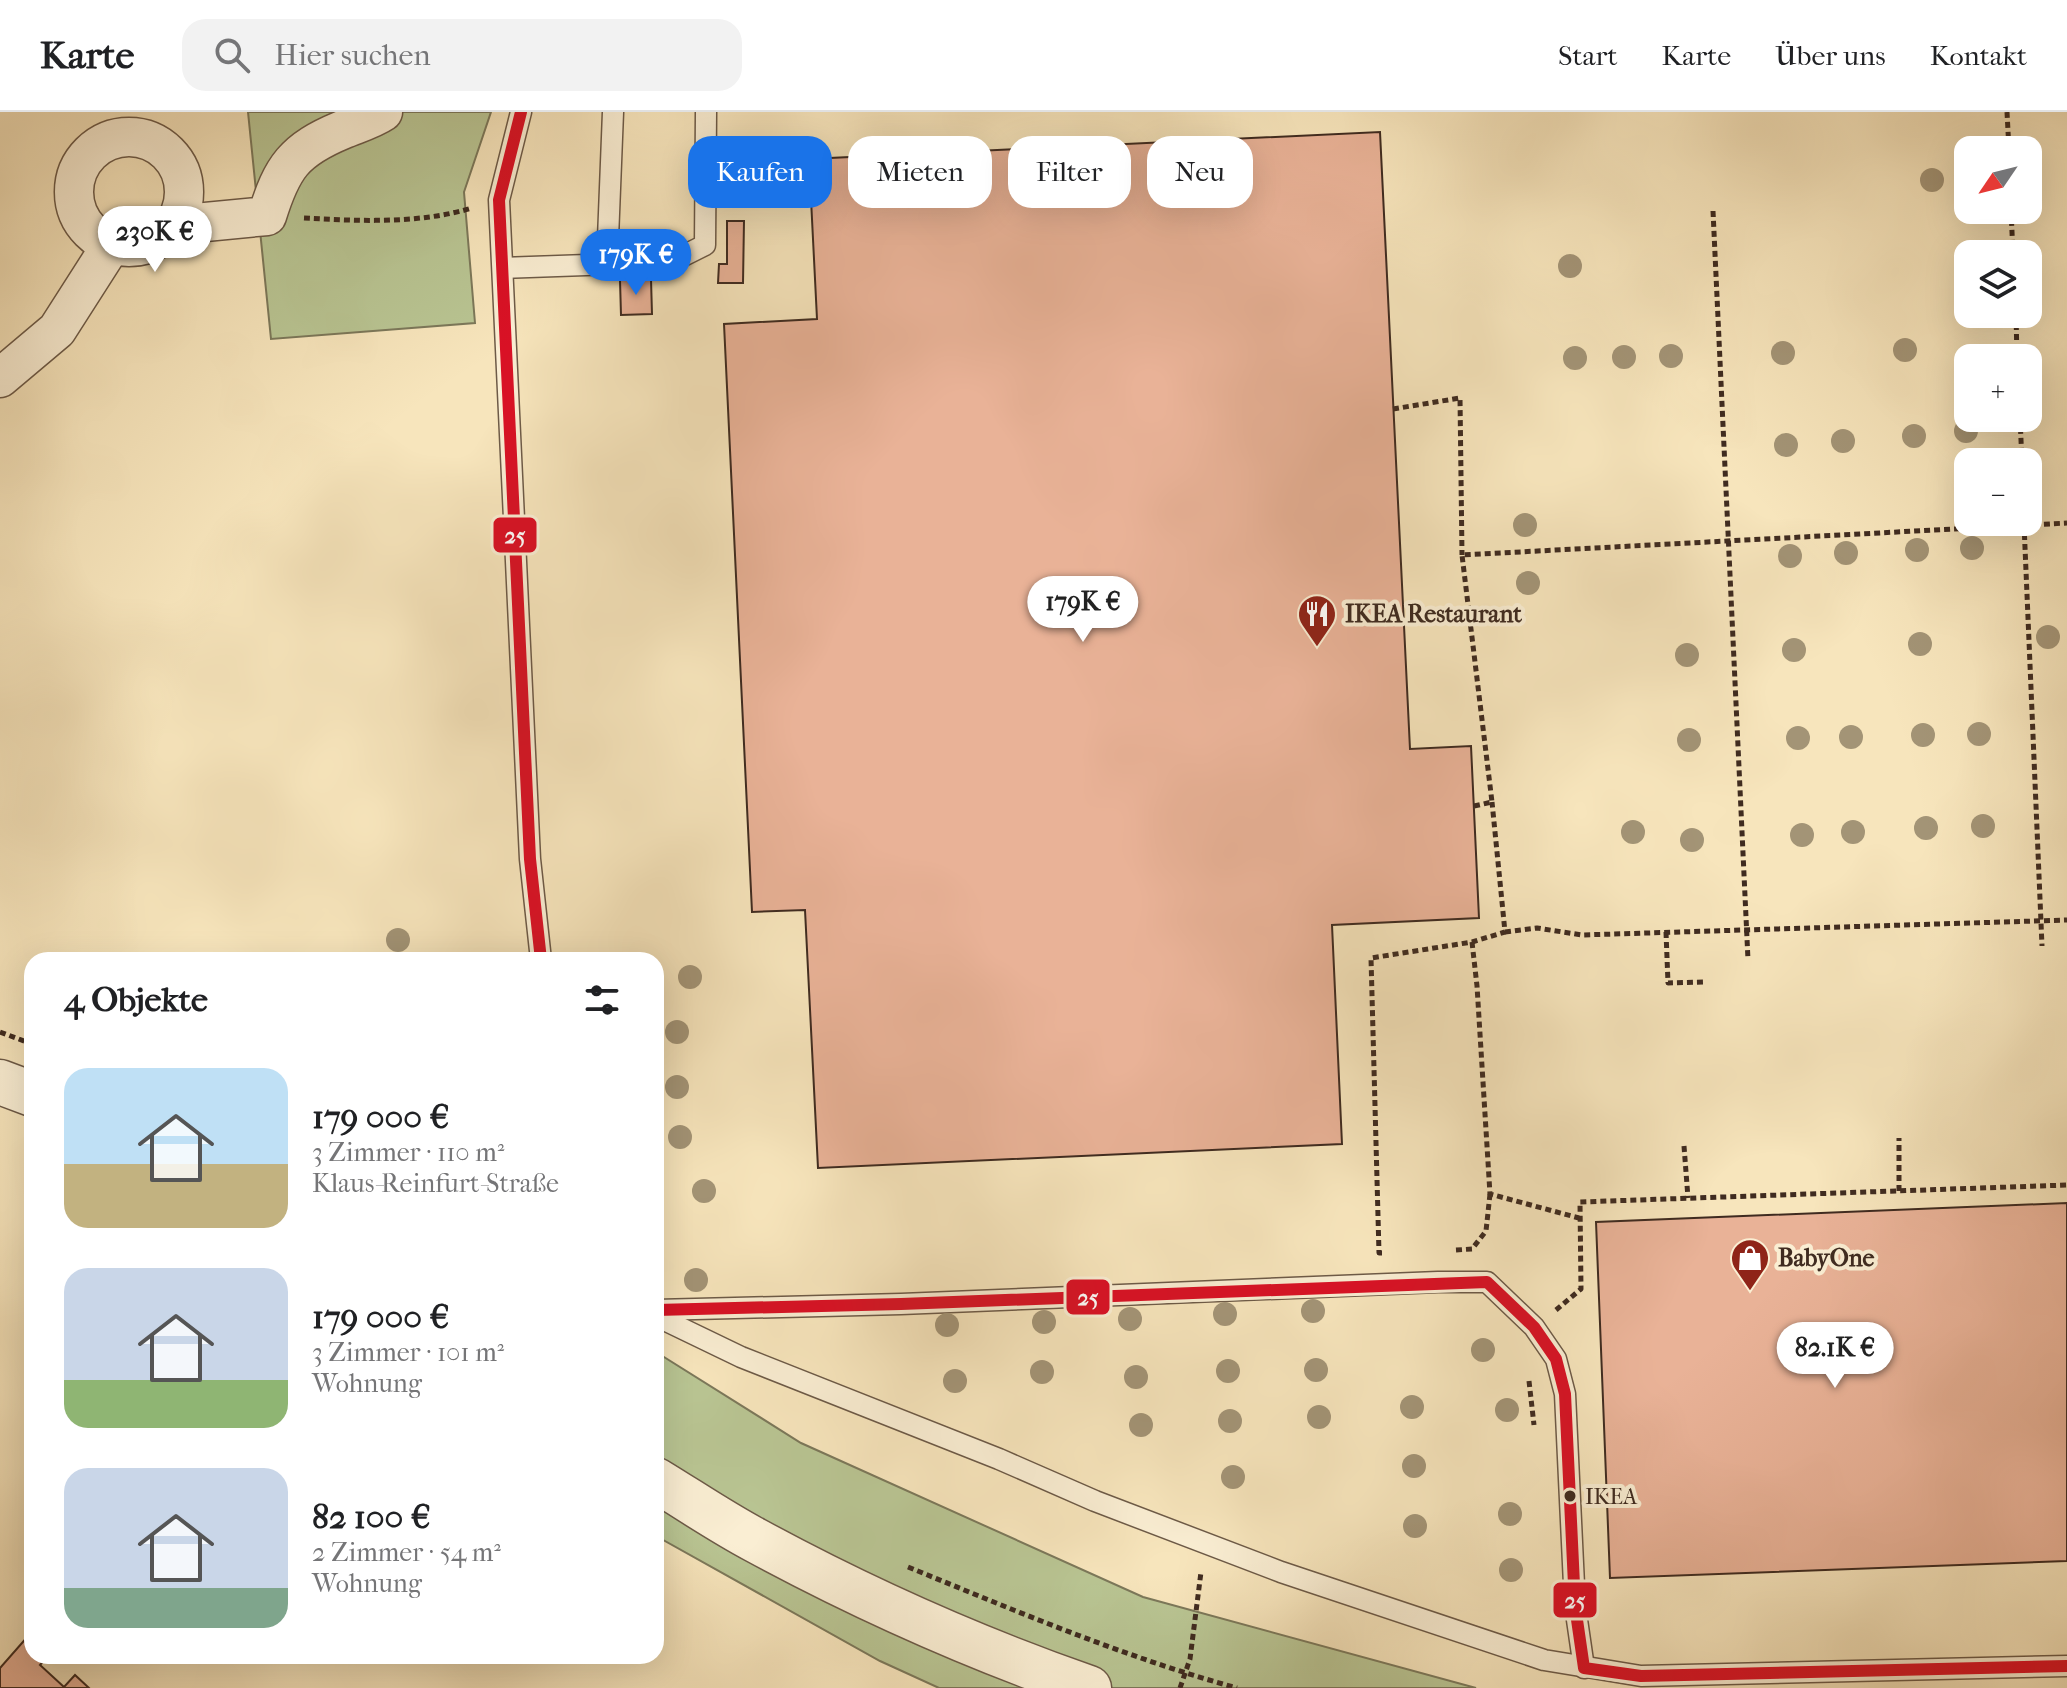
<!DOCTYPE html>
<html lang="de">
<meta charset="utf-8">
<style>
:root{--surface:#fff;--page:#f2f2f2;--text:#202124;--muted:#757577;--line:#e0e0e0;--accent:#1a73e8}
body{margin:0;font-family:"IM FELL French Canon",serif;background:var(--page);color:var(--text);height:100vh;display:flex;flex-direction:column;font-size:30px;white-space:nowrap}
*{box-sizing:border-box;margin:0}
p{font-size:26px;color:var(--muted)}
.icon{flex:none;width:44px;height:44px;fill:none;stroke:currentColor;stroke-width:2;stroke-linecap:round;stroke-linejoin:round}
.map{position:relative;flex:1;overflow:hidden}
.details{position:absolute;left:24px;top:840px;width:640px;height:712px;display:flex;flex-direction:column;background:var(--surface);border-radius:24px;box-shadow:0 8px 32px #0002}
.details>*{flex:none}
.top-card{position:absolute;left:688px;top:24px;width:760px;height:72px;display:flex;gap:16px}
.needle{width:52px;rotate:235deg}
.controls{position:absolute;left:1954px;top:24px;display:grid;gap:16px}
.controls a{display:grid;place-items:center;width:88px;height:88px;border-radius:16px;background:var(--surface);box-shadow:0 8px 32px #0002;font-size:40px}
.price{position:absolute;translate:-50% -68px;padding:0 18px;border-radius:28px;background:#fff;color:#222;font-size:26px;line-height:52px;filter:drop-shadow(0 2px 4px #0008)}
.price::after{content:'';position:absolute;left:50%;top:48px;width:24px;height:18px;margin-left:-12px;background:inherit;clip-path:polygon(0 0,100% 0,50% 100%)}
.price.active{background:var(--accent);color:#fff}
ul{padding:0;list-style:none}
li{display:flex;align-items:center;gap:24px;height:200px;padding:0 40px}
li span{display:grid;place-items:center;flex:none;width:224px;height:160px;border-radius:24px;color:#555}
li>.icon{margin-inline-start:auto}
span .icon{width:96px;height:96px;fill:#fffc;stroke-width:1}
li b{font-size:34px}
h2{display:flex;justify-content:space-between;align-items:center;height:96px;padding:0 40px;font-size:34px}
.tag{padding:0 28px;border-radius:24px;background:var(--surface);box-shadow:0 8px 32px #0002;font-size:28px;line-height:72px}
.tag.active{background:var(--accent);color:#fff}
header{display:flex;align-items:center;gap:48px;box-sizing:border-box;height:112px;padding:0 40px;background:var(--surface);border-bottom:2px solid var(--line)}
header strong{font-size:38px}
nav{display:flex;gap:44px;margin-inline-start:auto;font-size:28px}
.search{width:560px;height:72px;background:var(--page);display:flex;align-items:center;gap:20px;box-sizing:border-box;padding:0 28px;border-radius:24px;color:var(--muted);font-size:30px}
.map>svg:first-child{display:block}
.green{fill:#b9c593;stroke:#7c785a;stroke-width:2}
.building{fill:#e9b297;stroke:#3f2b20;stroke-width:2}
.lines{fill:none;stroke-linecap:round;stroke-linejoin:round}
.service-casing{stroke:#6d5a47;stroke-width:23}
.minor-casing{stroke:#6d5a47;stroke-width:41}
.tertiary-casing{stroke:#6d5a47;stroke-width:47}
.path{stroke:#3f2b20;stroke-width:5;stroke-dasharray:6 4;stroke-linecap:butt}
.service{stroke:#faeed3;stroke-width:20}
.minor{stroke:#faeed3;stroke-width:38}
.tertiary{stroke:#faeed3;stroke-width:44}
.bus-1-casing{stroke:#faeed3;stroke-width:18}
.bus-1{stroke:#d91125;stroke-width:12}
.tree{fill:#a39476}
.bus-dot{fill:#3f2b20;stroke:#faeed3;stroke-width:3}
.labels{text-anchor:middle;stroke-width:8;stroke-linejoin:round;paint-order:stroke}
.bus-label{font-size:22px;fill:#3f2b20;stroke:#faeed3;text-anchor:start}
.poi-label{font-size:24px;font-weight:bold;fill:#3f2b20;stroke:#faeed3;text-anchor:start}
.line-badge{stroke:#faeed3;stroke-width:3}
.badge-label{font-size:22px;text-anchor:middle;font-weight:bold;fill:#fff}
</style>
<header>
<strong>Karte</strong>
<div class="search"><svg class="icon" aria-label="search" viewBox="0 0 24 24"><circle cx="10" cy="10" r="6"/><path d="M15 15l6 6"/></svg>Hier suchen</div>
<nav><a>Start</a><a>Karte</a><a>Über uns</a><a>Kontakt</a></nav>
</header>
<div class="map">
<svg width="2067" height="1576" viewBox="0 0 2067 1576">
<rect width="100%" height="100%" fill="#f7e5bc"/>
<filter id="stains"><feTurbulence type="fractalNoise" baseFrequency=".0025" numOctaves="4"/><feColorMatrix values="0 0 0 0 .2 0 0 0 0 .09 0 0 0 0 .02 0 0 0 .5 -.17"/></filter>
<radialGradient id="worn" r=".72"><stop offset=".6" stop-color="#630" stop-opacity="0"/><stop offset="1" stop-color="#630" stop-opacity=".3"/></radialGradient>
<g class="green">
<path d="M248 0H491L464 80 475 211 271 227Z"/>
<path d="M656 1240 801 1331 1143 1485 1476 1576H939L880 1549 656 1424Z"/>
</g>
<g class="building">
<path d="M1380 20 1410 637 1471 634 1479 806 1332 813 1342 1032 818 1056 805 798 752 800 724 212 817 207 809 47Z"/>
<path d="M727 109H744L743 171H718L719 152H727Z"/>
<path d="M651 167 652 202 621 203 620 168Z"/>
<path d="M2067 1091V1449L1610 1466 1596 1110Z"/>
<path d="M29 1523 32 1526V1544H48L40 1553 64 1575 75 1563 89 1576H0V1556Z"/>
</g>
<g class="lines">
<g class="service-casing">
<g id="service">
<path d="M521 0 499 88 530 747 541 848"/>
<path d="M607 152 613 0"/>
<path d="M503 156 671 150 705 133 706 0"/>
<path d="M656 1198 901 1192 1438 1170H1487L1534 1215 1556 1247 1565 1282 1575 1494 1584 1556"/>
<path d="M656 1204 741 1245 999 1347 1095 1389 1281 1460 1544 1548 1641 1564 2067 1554"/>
</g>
</g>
<g class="minor-casing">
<g id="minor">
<circle cx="129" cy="80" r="55"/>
<path d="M174 113 267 104C282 55 294 38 342 18 356 12 371 8 383 0"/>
<path d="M0 266 57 218 112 132"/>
</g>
</g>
<g class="tertiary-casing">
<g id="tertiary">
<path d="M0 970 32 982"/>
<path d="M656 1368C689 1388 721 1410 755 1428 862 1486 974 1536 1089 1576"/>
</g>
</g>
<g class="path">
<path d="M2007 0 2009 38"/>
<path d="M2011 98 2013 142"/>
<path d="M1713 99 1748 848"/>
<path d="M304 106C359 109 419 112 472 96"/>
<path d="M2016 202 2017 246"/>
<path d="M1393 297 1460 286 1462 443"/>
<path d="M2020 306 2022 350"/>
<path d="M2024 412 2042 834"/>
<path d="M1474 694 1492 690 1462 443 2067 411"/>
<path d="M1505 820 1537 816 1582 823 2067 808"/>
<path d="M1666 820 1668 871 1705 870"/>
<path d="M1472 830 1477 874 1490 1082 1579 1106"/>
<path d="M0 920 32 932"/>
<path d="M1684 1034 1688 1086"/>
<path d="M1899 1079V1026"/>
<path d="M1456 1138 1472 1137 1486 1119 1490 1082"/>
<path d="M1382 1141H1379L1371 846 1472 830 1505 820 1492 690"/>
<path d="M1556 1198 1581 1177 1580 1090 2067 1073"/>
<path d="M1529 1269 1534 1313"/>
<path d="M908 1455C1016 1499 1124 1545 1237 1576"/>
<path d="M1180 1576 1190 1547 1201 1460"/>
</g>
<use href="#service" class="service"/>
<use href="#minor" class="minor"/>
<use href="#tertiary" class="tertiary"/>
<g class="bus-1-casing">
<g id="bus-1">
<path d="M521 0 499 88 530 747 541 848"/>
<path d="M656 1198 901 1192 1487 1170 1534 1215 1556 1247 1565 1282 1575 1494 1584 1556 1641 1564 2067 1554"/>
</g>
</g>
<use href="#bus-1" class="bus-1"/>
</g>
<g class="tree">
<circle cx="1932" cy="68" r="12"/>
<circle cx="1570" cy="154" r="12"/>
<circle cx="1905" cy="238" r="12"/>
<circle cx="1783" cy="241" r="12"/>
<circle cx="1671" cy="244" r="12"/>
<circle cx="1624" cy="245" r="12"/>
<circle cx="1575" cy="246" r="12"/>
<circle cx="1966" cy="319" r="12"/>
<circle cx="1914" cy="324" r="12"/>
<circle cx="1843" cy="329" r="12"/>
<circle cx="1786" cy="333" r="12"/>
<circle cx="1525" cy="413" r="12"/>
<circle cx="1972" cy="436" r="12"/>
<circle cx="1917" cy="438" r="12"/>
<circle cx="1846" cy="441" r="12"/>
<circle cx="1790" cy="444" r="12"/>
<circle cx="1528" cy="471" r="12"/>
<circle cx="2048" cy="525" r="12"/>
<circle cx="1920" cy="532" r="12"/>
<circle cx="1794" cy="538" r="12"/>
<circle cx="1687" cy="543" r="12"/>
<circle cx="1979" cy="622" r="12"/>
<circle cx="1923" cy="623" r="12"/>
<circle cx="1851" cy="625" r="12"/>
<circle cx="1798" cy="626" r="12"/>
<circle cx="1689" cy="628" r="12"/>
<circle cx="1983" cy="714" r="12"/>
<circle cx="1926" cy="716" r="12"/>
<circle cx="1633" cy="720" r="12"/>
<circle cx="1853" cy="720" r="12"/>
<circle cx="1802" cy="723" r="12"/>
<circle cx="1692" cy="728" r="12"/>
<circle cx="398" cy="828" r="12"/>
<circle cx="690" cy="865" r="12"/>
<circle cx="677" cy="920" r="12"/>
<circle cx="677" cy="975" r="12"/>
<circle cx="680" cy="1025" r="12"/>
<circle cx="704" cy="1079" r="12"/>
<circle cx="696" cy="1168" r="12"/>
<circle cx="1313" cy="1199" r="12"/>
<circle cx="1225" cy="1202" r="12"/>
<circle cx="1130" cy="1207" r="12"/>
<circle cx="1044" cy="1210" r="12"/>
<circle cx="947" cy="1213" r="12"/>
<circle cx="1483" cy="1238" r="12"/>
<circle cx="1316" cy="1258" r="12"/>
<circle cx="1228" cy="1259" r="12"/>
<circle cx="1042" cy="1260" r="12"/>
<circle cx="1136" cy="1265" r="12"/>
<circle cx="955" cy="1269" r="12"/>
<circle cx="1412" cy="1295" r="12"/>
<circle cx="1507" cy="1298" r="12"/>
<circle cx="1319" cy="1305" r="12"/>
<circle cx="1230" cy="1309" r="12"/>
<circle cx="1141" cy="1313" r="12"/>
<circle cx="1414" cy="1354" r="12"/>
<circle cx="1233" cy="1365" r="12"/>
<circle cx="1510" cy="1402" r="12"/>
<circle cx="1415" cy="1414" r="12"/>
<circle cx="1511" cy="1458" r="12"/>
</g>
<defs>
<g id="restaurant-pin" transform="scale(2)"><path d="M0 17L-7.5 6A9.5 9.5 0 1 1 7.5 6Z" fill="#8f2418" stroke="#faeed3"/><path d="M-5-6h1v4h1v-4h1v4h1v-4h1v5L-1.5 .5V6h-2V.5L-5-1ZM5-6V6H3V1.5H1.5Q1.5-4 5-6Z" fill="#fff"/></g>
<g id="shop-pin" transform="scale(2)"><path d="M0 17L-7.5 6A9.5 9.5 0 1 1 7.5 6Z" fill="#8f2418" stroke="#faeed3"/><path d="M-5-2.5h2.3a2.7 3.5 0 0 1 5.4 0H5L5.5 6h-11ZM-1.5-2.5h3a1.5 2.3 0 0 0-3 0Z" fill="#fff"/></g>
</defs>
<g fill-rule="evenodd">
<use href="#restaurant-pin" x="1317" y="502"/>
<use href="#shop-pin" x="1750" y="1146"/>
</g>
<circle class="bus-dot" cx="1570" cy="1384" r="7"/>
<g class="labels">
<g class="bus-label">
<text x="1585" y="1392">IKEA</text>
</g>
<g class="poi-label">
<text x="1345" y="510">IKEA Restaurant</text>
<text x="1778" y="1154">BabyOne</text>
</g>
</g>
<g class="line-badge">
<rect x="492" y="404" width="46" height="38" rx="8" fill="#d91125"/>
<rect x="1065" y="1166" width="46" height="38" rx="8" fill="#d91125"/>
<rect x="1552" y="1469" width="46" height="38" rx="8" fill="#d91125"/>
</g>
<g class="badge-label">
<text x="515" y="431">25</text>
<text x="1088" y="1193">25</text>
<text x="1575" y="1496">25</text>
</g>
<rect width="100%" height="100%" filter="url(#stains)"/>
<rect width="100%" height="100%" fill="url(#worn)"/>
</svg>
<div class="controls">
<a><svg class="needle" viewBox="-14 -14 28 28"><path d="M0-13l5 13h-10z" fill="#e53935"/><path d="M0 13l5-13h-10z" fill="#757577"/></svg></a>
<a><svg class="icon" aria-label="layers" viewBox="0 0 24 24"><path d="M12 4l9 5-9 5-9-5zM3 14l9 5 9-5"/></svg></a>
<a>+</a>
<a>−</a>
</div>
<b class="price" style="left:155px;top:162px">230K €</b>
<b class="price active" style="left:636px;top:185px">179K €</b>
<b class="price" style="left:1083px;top:532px">179K €</b>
<b class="price" style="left:1835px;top:1278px">82.1K €</b>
<div class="top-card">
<a class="tag active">Kaufen</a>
<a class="tag">Mieten</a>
<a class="tag">Filter</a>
<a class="tag">Neu</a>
</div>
<section class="details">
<h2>4 Objekte<svg class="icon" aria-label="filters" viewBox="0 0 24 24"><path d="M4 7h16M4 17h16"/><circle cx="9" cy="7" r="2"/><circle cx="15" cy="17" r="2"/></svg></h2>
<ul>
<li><span style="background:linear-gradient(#bfe0f5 60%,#c2b280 0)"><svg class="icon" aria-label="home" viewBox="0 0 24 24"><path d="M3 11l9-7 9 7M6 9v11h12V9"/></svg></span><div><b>179 000 €</b><p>3 Zimmer · 110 m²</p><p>Klaus-Reinfurt-Straße</p></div></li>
<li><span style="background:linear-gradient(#c9d6e8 70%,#8fb573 0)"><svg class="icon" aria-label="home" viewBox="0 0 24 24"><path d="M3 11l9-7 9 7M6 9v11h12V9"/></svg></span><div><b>179 000 €</b><p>3 Zimmer · 101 m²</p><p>Wohnung</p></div></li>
<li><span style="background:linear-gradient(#c9d6e8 75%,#7fa58c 0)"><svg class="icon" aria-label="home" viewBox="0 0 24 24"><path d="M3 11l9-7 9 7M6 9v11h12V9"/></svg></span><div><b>82 100 €</b><p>2 Zimmer · 54 m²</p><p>Wohnung</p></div></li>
</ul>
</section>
</div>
